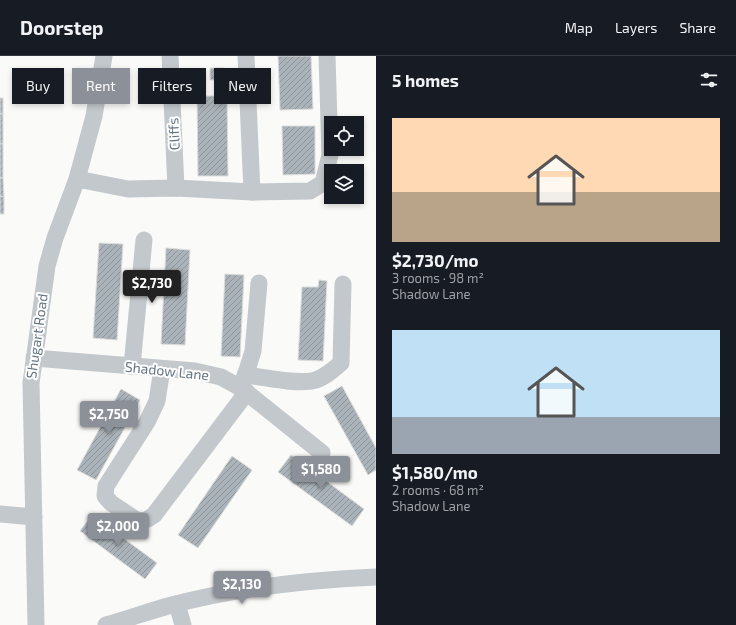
<!DOCTYPE html>
<meta charset="utf-8">
<style>
:root{--surface:#171b24;--page:#242831;--text:#f1f3f6;--muted:#9ea1a6;--line:#363941;--accent:#8c9099}
body{margin:0;font-family:"Exo 2",sans-serif;background:var(--page);color:var(--text);height:100vh;display:flex;flex-direction:column;font-size:15px;white-space:nowrap}
*{box-sizing:border-box;margin:0}
p{font-size:13px;color:var(--muted)}
.icon{flex:none;width:22px;height:22px;fill:none;stroke:currentColor;stroke-width:2;stroke-linecap:round;stroke-linejoin:round}
.map{position:relative;flex:1;overflow:hidden}
.details{display:flex;flex-direction:column;background:var(--surface);width:360px}
.details>*{flex:none}
.top-card{position:absolute;left:12px;top:12px;width:304px;height:36px;display:flex;gap:8px}
.buttons{position:absolute;left:324px;top:60px;display:grid;gap:8px}
.buttons a{display:grid;place-items:center;width:40px;height:40px;border-radius:0px;background:var(--surface);box-shadow:0 2px 6px #0003;font-size:20px}
.price{position:absolute;translate:-50% -34px;padding:0 9px;border-radius:4px;background:var(--accent);color:#fff;font-size:13px;line-height:26px;filter:drop-shadow(0 1px 2px #0008)}
.price::after{content:'';position:absolute;left:50%;top:24px;width:12px;height:9px;margin-left:-6px;background:inherit;clip-path:polygon(0 0,100% 0,50% 100%)}
.price.selected{background:#222;color:#fff}
ul{padding:0;list-style:none}
li{display:grid;align-content:center;gap:8px;height:212px;padding:0 16px}
li span{display:grid;place-items:center;height:124px;border-radius:0px;color:#555}
li>.icon{margin-inline-start:auto}
span .icon{width:72px;height:72px;fill:#fffc;stroke-width:1}
li b{font-size:17px}
h2{display:flex;justify-content:space-between;align-items:center;height:48px;padding:0 16px;font-size:17px}
.tag{padding:0 14px;border-radius:0px;background:var(--surface);box-shadow:0 2px 6px #0003;font-size:14px;line-height:36px}
.tag.selected{background:var(--accent);color:#fff}
header{display:flex;align-items:center;gap:24px;box-sizing:border-box;height:56px;padding:0 20px;background:var(--surface);border-bottom:1px solid var(--line)}
header strong{font-size:19px}
nav{display:flex;gap:22px;margin-inline-start:auto;font-size:14px}
main{display:flex;flex:1;min-height:0}
.map>svg:first-child{display:block}
.building{fill:url(#building-hatch);stroke:#dcdcda}
.lines{fill:none;stroke-linecap:round;stroke-linejoin:round}
.minor{stroke:#c3c8cc;stroke-width:17}
.labels{text-anchor:middle;stroke-width:4;stroke-linejoin:round;paint-order:stroke}
.street-label{font-size:14px;fill:#657683;stroke:#fff}
</style>
<header>
<strong>Doorstep</strong>
<nav><a>Map</a><a>Layers</a><a>Share</a></nav>
</header>
<main>
<div class="map">
<svg width="376" height="569" viewBox="0 0 376 569">
<defs>
<pattern id="building-hatch" width="6" height="6" patternUnits="userSpaceOnUse"><rect width="6" height="6" fill="#aab3b9"/><path d="M-1 1l2-2M0 6l6-6M5 7l2-2" fill="none" stroke="#8e969c"/></pattern>
</defs>
<rect width="100%" height="100%" fill="#fafaf8"/>
<g class="building">
<path d="M278 0H311L313 53 280 54Z"/>
<rect x="210" y="12" width="14" height="12"/>
<path d="M197 40H227L228 120H198Z"/>
<rect x="0" y="42" width="3" height="16"/>
<rect x="0" y="58" width="3" height="30"/>
<path d="M282 70H315V118L283 119Z"/>
<rect x="0" y="88" width="3" height="34"/>
<path d="M0 122H3L4 141 0 140Z"/>
<path d="M0 140 4 141V158H0Z"/>
<path d="M99 187 123 188 117 284 93 282Z"/>
<path d="M166 192 190 194 185 289 161 288Z"/>
<path d="M225 218 244 219 240 301 221 300Z"/>
<path d="M319 224 327 225 323 305 298 304 302 231H318Z"/>
<path d="M342 330 376 392V414L368 419 324 340Z"/>
<path d="M121 333 140 344 96 424 77 414Z"/>
<path d="M291 399 364 453 352 470 278 416Z"/>
<path d="M232 400 252 414 198 492 178 479Z"/>
<path d="M92 459 157 507 145 523 80 475Z"/>
</g>
<g class="lines">
<g class="minor">
<path d="M170 0 176 132"/>
<path d="M246 0 252 136"/>
<path d="M77 123 128 133 176 132 252 136 310 135 323 127 330 99 327 0"/>
<path d="M34 302 195 315 221 321 241 332 322 397"/>
<path d="M132 310 144 184"/>
<path d="M162 313 157 345 147 366 106 430 105 440 111 447 138 465 148 463 154 459 247 336"/>
<path d="M245 319C266 321 290 328 312 325 323 323 333 314 341 307L343 228"/>
<path d="M242 330 253 295 259 227"/>
<path d="M0 458 34 461"/>
<path d="M177 548 183 569"/>
<path d="M36 569 31 327 47 210 55 182 77 123 94 60 104 0"/>
<path d="M106 569C127 563 147 556 168 550 235 532 306 524 376 521"/>
</g>
</g>
<g class="labels">
<g class="street-label">
<text transform="translate(174 78) rotate(-93)" y="5">Cliffs</text>
<text transform="translate(37 280) rotate(-82)" y="5">Shugart Road</text>
<text transform="translate(167 315) rotate(6)" y="5">Shadow Lane</text>
</g>
</g>
</svg>
<div class="buttons">
<a><svg class="icon" aria-label="locate" viewBox="0 0 24 24"><circle cx="12" cy="12" r="6"/><path d="M12 2v4M12 18v4M2 12h4M18 12h4"/></svg></a>
<a><svg class="icon" aria-label="layers" viewBox="0 0 24 24"><path d="M12 4l9 5-9 5-9-5zM3 14l9 5 9-5"/></svg></a>
</div>
<b class="price selected" style="left:152px;top:248px">$2,730</b>
<b class="price" style="left:109px;top:379px">$2,750</b>
<b class="price" style="left:321px;top:434px">$1,580</b>
<b class="price" style="left:118px;top:491px">$2,000</b>
<b class="price" style="left:242px;top:549px">$2,130</b>
<div class="top-card">
<a class="tag">Buy</a>
<a class="tag selected">Rent</a>
<a class="tag">Filters</a>
<a class="tag">New</a>
</div>
</div>
<section class="details">
<h2>5 homes<svg class="icon" aria-label="filters" viewBox="0 0 24 24"><path d="M4 7h16M4 17h16"/><circle cx="9" cy="7" r="2"/><circle cx="15" cy="17" r="2"/></svg></h2>
<ul>
<li><span style="background:linear-gradient(#ffd9b3 60%,#b9a48a 0)"><svg class="icon" aria-label="home" viewBox="0 0 24 24"><path d="M3 11l9-7 9 7M6 9v11h12V9"/></svg></span><div><b>$2,730/mo</b><p>3 rooms · 98 m²</p><p>Shadow Lane</p></div></li>
<li><span style="background:linear-gradient(#bfe0f5 70%,#9aa5b1 0)"><svg class="icon" aria-label="home" viewBox="0 0 24 24"><path d="M3 11l9-7 9 7M6 9v11h12V9"/></svg></span><div><b>$1,580/mo</b><p>2 rooms · 68 m²</p><p>Shadow Lane</p></div></li>
</ul>
</section>
</main>
